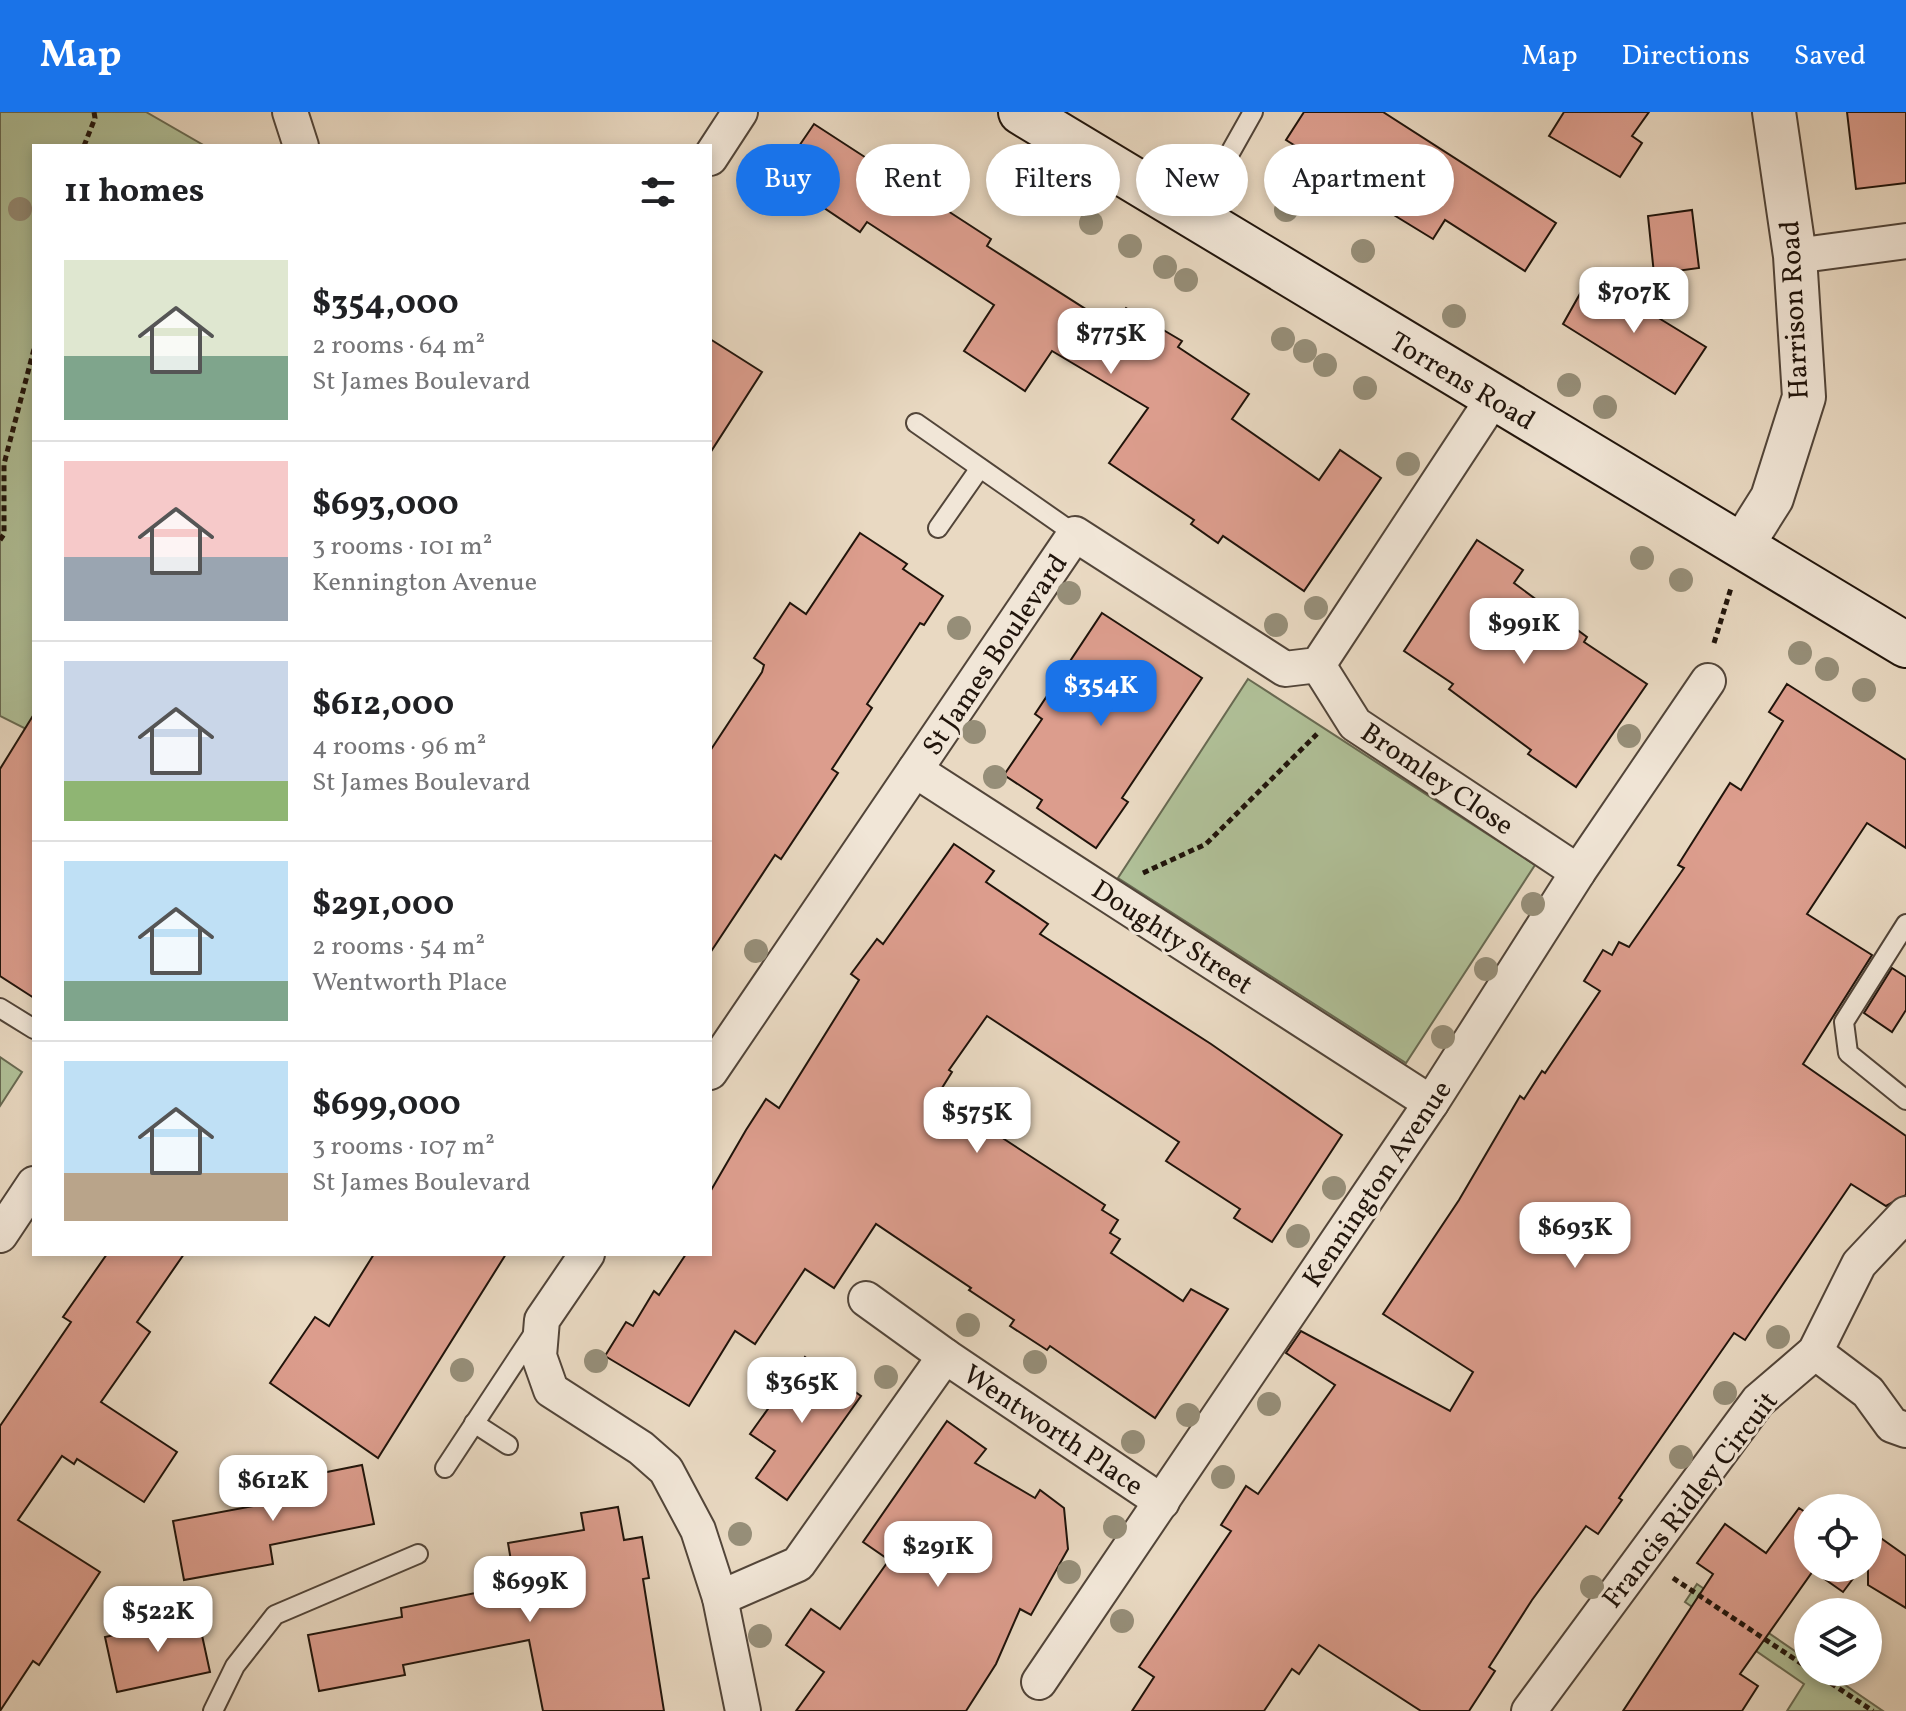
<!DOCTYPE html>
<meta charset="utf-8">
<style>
:root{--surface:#fff;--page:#f6f6f6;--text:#202124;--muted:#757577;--line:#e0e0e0;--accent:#1a73e8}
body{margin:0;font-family:Vollkorn,serif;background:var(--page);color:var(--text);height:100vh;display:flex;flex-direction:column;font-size:30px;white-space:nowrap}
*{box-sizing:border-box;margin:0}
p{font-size:26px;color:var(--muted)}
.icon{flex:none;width:44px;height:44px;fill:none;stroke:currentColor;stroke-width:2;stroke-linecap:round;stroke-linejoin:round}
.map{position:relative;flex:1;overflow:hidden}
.side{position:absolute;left:32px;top:32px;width:680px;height:1112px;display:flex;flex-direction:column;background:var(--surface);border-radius:0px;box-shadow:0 4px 12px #0003}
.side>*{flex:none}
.top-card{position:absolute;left:736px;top:32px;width:760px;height:72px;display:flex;gap:16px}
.controls{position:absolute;left:1794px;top:1382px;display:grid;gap:16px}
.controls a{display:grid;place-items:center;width:88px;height:88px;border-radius:50%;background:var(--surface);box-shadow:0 4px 12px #0003;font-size:40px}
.price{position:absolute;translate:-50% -68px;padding:0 18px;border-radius:16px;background:#fff;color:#222;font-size:26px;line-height:52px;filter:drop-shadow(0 2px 4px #0008)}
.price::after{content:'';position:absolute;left:50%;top:48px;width:24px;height:18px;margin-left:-12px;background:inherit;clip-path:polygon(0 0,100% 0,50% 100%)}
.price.active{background:var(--accent);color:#fff}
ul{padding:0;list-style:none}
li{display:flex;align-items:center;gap:24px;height:200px;padding:0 32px}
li+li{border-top:2px solid var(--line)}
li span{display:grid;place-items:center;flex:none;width:224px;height:160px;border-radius:0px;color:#555}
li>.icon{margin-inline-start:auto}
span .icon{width:96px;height:96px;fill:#fffc;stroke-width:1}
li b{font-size:34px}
h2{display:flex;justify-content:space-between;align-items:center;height:96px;padding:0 32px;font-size:34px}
.pill{padding:0 28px;border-radius:36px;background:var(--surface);box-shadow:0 4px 12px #0003;font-size:28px;line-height:72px}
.pill.active{background:var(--accent);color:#fff}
header{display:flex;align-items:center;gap:48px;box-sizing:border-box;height:112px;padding:0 40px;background:var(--accent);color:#fff}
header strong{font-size:38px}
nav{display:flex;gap:44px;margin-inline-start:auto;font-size:28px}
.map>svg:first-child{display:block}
.green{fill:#b0c098;stroke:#686a52;stroke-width:2}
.building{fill:#dc9d8d;stroke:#20140b;stroke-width:2}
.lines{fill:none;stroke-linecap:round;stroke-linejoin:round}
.service-casing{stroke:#524539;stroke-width:22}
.minor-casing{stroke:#524539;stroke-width:38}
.tertiary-casing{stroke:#524539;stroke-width:46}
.secondary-casing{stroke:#20140b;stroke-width:48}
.path{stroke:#20140b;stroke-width:5;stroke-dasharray:6 4;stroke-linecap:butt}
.service{stroke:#f1e6d7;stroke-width:18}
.minor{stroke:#f1e6d7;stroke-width:34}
.tertiary{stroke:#f1e6d7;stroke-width:42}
.secondary{stroke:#f1e6d7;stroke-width:44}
.tree{fill:#968e78}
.labels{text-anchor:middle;stroke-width:6;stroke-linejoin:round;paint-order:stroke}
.street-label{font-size:28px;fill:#20140b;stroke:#f1e6d7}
</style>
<header>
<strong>Map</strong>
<nav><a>Map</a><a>Directions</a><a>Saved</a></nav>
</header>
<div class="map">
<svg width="1906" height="1599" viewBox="0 0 1906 1599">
<rect width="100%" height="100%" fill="#e9d9c2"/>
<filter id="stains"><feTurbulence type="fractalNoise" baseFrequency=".0025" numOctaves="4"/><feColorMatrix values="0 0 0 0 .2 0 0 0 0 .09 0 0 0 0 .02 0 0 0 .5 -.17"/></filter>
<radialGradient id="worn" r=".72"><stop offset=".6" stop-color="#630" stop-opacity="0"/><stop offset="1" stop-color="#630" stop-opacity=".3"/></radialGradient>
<g class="green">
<path d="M0 0H146L205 34H34V603L26 617 0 604Z"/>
<path d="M1248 567 1535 753 1406 951 1118 766Z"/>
<path d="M0 945 22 960 0 994Z"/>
<path d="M1697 1472 1808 1548V1560H1826L1883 1599H1787L1804 1572 1685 1490Z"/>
</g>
<g class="building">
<path d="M1304 0H1383L1556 111 1525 159 1445 108 1433 127 1371 89 1375 84 1286 28Z"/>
<path d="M1564 0H1649L1632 24 1642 31 1620 65 1549 24Z"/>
<path d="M1847 0H1906V71L1856 77Z"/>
<path d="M814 12 991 127 987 134 1114 215 1126 196 1182 229 1178 235 1249 282 1232 307 1319 368 1340 338 1381 366 1304 479 1223 424 1218 431 1191 412 1194 408 1109 351 1148 296 1052 239 1025 279 964 239 994 193 867 110 860 120 778 65Z"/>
<path d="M1692 98 1699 156 1654 162 1648 104Z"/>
<path d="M1590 164 1706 235 1675 282 1563 212Z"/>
<path d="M710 227 762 260 710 341Z"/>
<path d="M860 421 907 452 903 457 943 484 924 513 920 511 867 592 872 596 832 657 838 661 781 747 775 743 710 841V639L762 560 764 553 754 546 790 491 806 502Z"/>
<path d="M1477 428 1523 458 1514 471 1587 525 1584 530 1647 572 1576 675 1528 642 1531 638 1449 577 1453 572 1404 539Z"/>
<path d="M1102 501 1202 566 1122 686 1128 690 1096 736 1037 696 1042 688 1004 663 1042 607 1035 602Z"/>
<path d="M1787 572 1906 648V736L1867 711 1807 802 1872 843 1803 952 1906 1024V1083L1886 1094 1851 1072 1745 1228 1734 1221 1619 1386 1622 1388 1598 1422 1586 1414 1532 1488 1489 1555 1495 1559 1469 1599H1421L1319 1533 1299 1562 1292 1557 1264 1599H1132L1154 1565 1139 1555 1231 1419 1221 1413 1246 1374 1258 1382 1335 1273 1286 1241 1301 1219 1450 1299 1473 1260 1383 1202 1459 1088 1520 984 1524 987 1542 959 1545 961 1600 879 1584 869 1603 838 1612 843 1619 830 1629 835 1684 756 1678 753 1730 671 1741 678 1783 609 1769 600Z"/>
<path d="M34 602V886L0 864V657Z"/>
<path d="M954 732 994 759 986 770 1048 812 1040 822 1211 932 1342 1023 1272 1130 1234 1106 1240 1097 1166 1049 1179 1030 987 904 949 958 952 960 942 976 957 985 952 993 1105 1093 1102 1098 1118 1108 1110 1121 1120 1127 1111 1141 1183 1189 1191 1177 1228 1197 1155 1306 1050 1234 1047 1238 1010 1214 1014 1208 969 1178 971 1176 876 1112 834 1176 805 1157 755 1232 735 1219 689 1294 605 1244 626 1210 633 1214 654 1179 659 1183 686 1142H710V1080L746 1018 766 987 779 996 859 868 851 862 877 827 883 832Z"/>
<path d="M1892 856 1906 865V898L1892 920 1864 901Z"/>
<path d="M107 1142H184L137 1210 150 1220 101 1290 177 1340 144 1390 77 1347 74 1352 62 1344 18 1408 100 1460 39 1553 33 1549 0 1599V1314L71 1210 63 1205Z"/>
<path d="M374 1142H506L378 1346 270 1271 315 1205 329 1214Z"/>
<path d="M805 1245 861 1284 787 1388 756 1366 775 1339 750 1322Z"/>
<path d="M947 1309 986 1337 975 1351 1035 1386 1040 1378 1064 1396 1068 1437 1031 1503 1020 1497 996 1552 966 1599H796L824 1560 786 1533 811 1497 840 1517 889 1448 863 1430Z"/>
<path d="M362 1353 374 1412 270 1433 273 1452 184 1468 173 1409 280 1389 277 1370Z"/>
<path d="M618 1395 624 1428 642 1425 649 1466 643 1467 664 1599H543L529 1528 403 1553 405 1563 319 1579 308 1523 402 1505 401 1496 515 1473 508 1431 584 1418 581 1401Z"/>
<path d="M1799 1396 1808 1402V1456H1861L1843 1480 1813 1459 1740 1562 1758 1574 1742 1599H1623L1713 1462 1697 1451 1725 1412 1766 1441Z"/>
<path d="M1868 1417 1906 1444V1496L1868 1473Z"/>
<path d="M198 1505 210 1560 117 1580 105 1525Z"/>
</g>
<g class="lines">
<g class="service-casing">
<g id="service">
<path d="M1194 105 1253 0"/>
<path d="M916 311 1075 422"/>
<path d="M938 416 980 356"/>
<path d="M1906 812 1844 910 1848 941 1906 988"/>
<path d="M0 896 34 917"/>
<path d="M474 1311 508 1333"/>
<path d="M445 1356 536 1218"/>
<path d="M213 1599 235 1554 275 1503 418 1442"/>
</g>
</g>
<g class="minor-casing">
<g id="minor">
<path d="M290 0 301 34"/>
<path d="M710 46 740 0"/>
<path d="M1795 144 1906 129"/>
<path d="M1318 553 1355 612 1578 760"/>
<path d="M915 658 1431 991"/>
<path d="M710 960 1075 422 1285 557 1318 553 1493 287"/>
<path d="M0 1123 34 1072"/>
<path d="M587 1142 542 1208 539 1244 551 1278 641 1336 666 1358 698 1418 720 1486 743 1599"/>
<path d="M866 1187 945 1244"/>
<path d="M1815 1240 1868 1280 1892 1313 1906 1318"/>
<path d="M720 1486 798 1452 945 1244 1162 1390"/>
<path d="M1039 1570 1431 991 1578 760 1708 569"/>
<path d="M1529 1599 1758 1289 1815 1240 1859 1152 1906 1102"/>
</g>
</g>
<g class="tertiary-casing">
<path id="tertiary" d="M1743 432 1772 386 1804 285 1795 144 1774 0"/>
</g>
<g class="secondary-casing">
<path id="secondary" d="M1021 0 1906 533"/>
</g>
<g class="path">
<path d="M84 34 95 6 94 0"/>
<path d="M0 428 4 422V352L34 237"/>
<path d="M1714 531 1731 476"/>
<path d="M1143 761 1206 732 1317 622"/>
<path d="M1673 1466 1808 1556"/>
<path d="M1814 1560 1873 1599"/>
</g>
<use href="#service" class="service"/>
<use href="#minor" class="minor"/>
<use href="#tertiary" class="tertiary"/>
<use href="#secondary" class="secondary"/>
</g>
<g class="tree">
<circle cx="20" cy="97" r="12"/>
<circle cx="1286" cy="98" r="12"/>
<circle cx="1091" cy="111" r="12"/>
<circle cx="1130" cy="134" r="12"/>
<circle cx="1363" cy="139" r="12"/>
<circle cx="1165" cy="155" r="12"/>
<circle cx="1186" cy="168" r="12"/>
<circle cx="1454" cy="204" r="12"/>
<circle cx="1283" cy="227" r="12"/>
<circle cx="1305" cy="239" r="12"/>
<circle cx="1325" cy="253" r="12"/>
<circle cx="1569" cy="273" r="12"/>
<circle cx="1365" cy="276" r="12"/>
<circle cx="1605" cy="295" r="12"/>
<circle cx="1408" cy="352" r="12"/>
<circle cx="1642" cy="446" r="12"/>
<circle cx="1681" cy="468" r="12"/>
<circle cx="1069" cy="481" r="12"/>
<circle cx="1316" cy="496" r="12"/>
<circle cx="1276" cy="513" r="12"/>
<circle cx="959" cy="516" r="12"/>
<circle cx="1800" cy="541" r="12"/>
<circle cx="1827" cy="557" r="12"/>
<circle cx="1864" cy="578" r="12"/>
<circle cx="974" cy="620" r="12"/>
<circle cx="1629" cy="624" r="12"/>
<circle cx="995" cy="665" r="12"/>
<circle cx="1533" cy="792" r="12"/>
<circle cx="756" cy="839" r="12"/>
<circle cx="1486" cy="857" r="12"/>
<circle cx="1443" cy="925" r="12"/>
<circle cx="1334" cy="1076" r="12"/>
<circle cx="1298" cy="1124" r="12"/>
<circle cx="968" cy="1213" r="12"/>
<circle cx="1778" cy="1225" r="12"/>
<circle cx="596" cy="1249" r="12"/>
<circle cx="1035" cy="1250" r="12"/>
<circle cx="462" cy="1258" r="12"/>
<circle cx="886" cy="1265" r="12"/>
<circle cx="1725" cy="1281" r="12"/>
<circle cx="1269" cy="1292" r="12"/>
<circle cx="1188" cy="1303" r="12"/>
<circle cx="1133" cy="1330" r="12"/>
<circle cx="1681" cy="1345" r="12"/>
<circle cx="1223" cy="1365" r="12"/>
<circle cx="1115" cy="1415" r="12"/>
<circle cx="740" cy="1422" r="12"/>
<circle cx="1069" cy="1460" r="12"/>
<circle cx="1592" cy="1475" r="12"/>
<circle cx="1122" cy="1509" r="12"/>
<circle cx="760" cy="1524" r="12"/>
</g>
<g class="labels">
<g class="street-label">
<text transform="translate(1793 198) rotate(-93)" y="10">Harrison Road</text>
<text transform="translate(1463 268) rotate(31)" y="10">Torrens Road</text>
<text transform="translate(994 542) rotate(-56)" y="10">St James Boulevard</text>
<text transform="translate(1438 666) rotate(34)" y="10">Bromley Close</text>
<text transform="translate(1173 824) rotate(33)" y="10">Doughty Street</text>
<text transform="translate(1376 1071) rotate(-56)" y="10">Kennington Avenue</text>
<text transform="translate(1054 1317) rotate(34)" y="10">Wentworth Place</text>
<text transform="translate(1689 1387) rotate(-52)" y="10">Francis Ridley Circuit</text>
</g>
</g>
<rect width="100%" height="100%" filter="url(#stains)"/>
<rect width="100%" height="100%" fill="url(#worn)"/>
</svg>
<div class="controls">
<a><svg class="icon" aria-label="locate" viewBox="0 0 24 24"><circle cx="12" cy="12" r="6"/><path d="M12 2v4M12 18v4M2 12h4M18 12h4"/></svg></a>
<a><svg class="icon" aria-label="layers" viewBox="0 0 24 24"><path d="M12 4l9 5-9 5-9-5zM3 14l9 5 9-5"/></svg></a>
</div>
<b class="price" style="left:1634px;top:223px">$707K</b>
<b class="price" style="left:1111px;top:264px">$775K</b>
<b class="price" style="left:1524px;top:554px">$991K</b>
<b class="price active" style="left:1101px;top:616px">$354K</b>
<b class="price" style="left:977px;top:1043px">$575K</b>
<b class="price" style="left:1575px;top:1158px">$693K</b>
<b class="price" style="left:802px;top:1313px">$365K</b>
<b class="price" style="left:273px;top:1411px">$612K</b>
<b class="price" style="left:938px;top:1477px">$291K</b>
<b class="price" style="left:530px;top:1512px">$699K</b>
<b class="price" style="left:158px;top:1542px">$522K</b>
<div class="top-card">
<a class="pill active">Buy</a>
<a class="pill">Rent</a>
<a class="pill">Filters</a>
<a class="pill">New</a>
<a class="pill">Apartment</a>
</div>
<section class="side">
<h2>11 homes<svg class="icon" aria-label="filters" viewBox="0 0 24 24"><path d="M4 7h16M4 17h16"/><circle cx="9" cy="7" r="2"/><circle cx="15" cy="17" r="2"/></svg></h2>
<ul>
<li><span style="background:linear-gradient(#dfe7d0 60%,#7fa58c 0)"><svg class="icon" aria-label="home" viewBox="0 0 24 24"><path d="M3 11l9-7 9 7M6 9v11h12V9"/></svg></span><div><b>$354,000</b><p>2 rooms · 64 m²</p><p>St James Boulevard</p></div></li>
<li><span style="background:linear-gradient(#f6c9c9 60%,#9aa5b1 0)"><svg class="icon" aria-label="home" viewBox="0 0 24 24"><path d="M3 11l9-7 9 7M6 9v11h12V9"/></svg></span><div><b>$693,000</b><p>3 rooms · 101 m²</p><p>Kennington Avenue</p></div></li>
<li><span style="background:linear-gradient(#c9d6e8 75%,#8fb573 0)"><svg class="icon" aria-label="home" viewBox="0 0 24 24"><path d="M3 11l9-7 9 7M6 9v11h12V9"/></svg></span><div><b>$612,000</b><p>4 rooms · 96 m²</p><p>St James Boulevard</p></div></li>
<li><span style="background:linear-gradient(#bfe0f5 75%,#7fa58c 0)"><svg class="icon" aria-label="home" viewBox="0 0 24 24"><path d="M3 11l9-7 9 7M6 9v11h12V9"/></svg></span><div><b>$291,000</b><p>2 rooms · 54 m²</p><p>Wentworth Place</p></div></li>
<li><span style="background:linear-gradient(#bfe0f5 70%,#b9a48a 0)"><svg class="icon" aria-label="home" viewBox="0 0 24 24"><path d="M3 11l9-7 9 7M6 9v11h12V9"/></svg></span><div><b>$699,000</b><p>3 rooms · 107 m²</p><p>St James Boulevard</p></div></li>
</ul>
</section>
</div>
